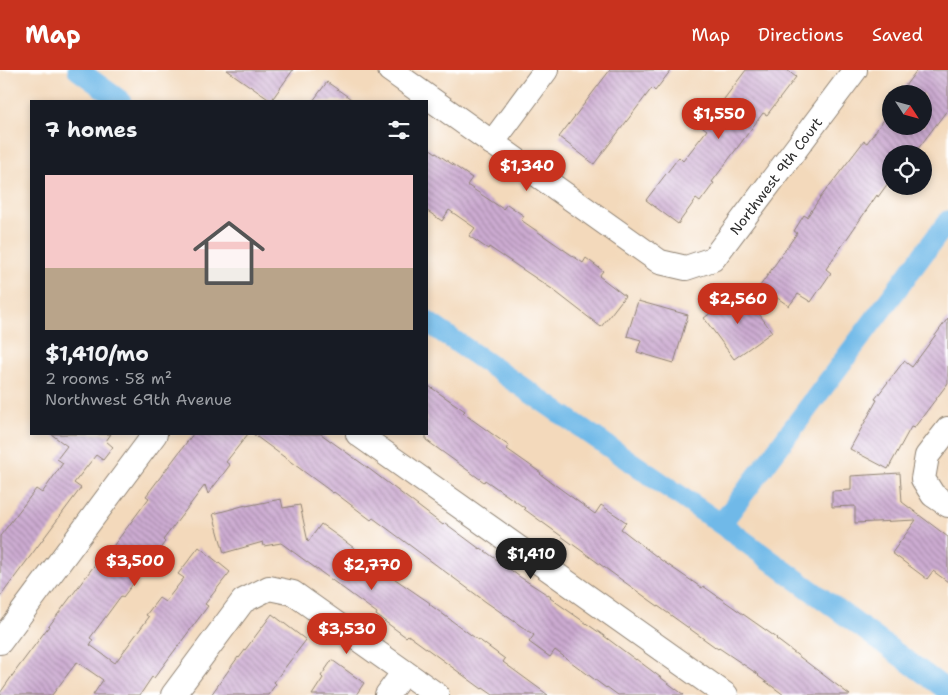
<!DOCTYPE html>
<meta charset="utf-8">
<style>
:root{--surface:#171b24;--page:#242831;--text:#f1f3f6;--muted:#9ea1a6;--accent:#c8321e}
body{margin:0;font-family:"Shantell Sans",sans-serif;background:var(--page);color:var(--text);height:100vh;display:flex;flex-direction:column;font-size:19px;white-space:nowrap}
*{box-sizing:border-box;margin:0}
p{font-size:16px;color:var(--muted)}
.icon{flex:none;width:28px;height:28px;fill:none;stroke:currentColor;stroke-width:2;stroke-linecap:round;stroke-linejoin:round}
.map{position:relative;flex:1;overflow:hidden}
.drawer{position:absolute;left:30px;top:30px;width:398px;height:335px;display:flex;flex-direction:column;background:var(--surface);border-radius:0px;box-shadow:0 2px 8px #0003}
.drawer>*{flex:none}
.needle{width:32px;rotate:126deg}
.buttons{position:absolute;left:882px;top:15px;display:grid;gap:10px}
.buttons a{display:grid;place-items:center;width:50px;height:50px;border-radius:50%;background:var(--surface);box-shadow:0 2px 8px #0003;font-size:25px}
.price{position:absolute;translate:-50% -42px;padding:0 11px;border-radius:18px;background:var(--accent);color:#fff;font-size:16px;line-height:32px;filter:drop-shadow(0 1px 2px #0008)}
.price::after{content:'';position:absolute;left:50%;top:30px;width:15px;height:11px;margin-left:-8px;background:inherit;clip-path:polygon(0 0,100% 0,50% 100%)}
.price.selected{background:#222;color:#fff}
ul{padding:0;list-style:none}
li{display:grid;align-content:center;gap:10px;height:265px;padding:0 15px}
li span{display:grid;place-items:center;height:155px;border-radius:0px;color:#555}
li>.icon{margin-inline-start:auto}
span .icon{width:90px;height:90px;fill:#fffc;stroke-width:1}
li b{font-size:21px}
h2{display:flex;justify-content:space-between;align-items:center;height:60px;padding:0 15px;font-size:21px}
header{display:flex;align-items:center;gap:30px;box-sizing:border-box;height:70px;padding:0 25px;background:var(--accent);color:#fff}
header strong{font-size:24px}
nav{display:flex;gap:28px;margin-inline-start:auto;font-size:18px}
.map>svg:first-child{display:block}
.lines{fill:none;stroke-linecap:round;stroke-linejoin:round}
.canal{stroke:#70b9e8;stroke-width:21}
.building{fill:url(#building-back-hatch)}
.minor-casing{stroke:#8f8273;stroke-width:26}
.minor{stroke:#fff;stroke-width:24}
.labels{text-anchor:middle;stroke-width:4;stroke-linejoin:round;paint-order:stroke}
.street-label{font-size:14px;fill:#2b2b2b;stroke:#fff}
</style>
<header>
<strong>Map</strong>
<nav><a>Map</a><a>Directions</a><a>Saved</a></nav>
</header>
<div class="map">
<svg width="948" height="625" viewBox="0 0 948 625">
<defs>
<pattern id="building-back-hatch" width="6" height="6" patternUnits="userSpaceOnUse" patternTransform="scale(1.25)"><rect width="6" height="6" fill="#ccabd1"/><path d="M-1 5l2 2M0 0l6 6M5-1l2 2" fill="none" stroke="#a68baa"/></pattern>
</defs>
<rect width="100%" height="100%" fill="#fff"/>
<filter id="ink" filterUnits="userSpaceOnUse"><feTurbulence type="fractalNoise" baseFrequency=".02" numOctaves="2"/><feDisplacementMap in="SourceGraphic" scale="10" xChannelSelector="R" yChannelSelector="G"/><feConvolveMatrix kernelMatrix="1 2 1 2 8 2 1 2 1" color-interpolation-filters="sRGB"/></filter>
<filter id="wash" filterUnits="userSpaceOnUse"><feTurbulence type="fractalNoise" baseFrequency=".0096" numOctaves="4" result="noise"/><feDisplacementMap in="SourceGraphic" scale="20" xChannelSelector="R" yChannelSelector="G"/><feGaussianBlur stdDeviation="1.12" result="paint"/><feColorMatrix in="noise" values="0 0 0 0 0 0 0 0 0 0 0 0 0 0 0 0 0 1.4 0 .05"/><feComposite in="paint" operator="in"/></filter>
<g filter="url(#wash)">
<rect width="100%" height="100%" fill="#f3d9bb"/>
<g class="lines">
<g class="canal">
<path d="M78 0 121 31"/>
<path d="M426 251 721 454 948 621"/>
<path d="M721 454 948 151"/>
</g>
</g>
<g id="blocks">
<g class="building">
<path d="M227 0H293L271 31Z"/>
<path d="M610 0H671L655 21 652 18 594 94 559 67Z"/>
<path d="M746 0H787L796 7 767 45 763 43 712 112 714 113 700 132 696 129 678 154 646 130 679 87 683 91 707 60 699 54 714 34 718 37Z"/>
<path d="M917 0H948V39L914 84H891V109L878 127 877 125 826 199 831 203 811 232 798 224 789 236 760 216 797 163 794 161 804 145 807 147 820 128 864 71 867 73 891 40V56H924V24H899Z"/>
<path d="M327 12 354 31H313Z"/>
<path d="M426 76 472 108 467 115 503 139 507 134 524 146 521 150 583 193 586 188 603 201 599 206 625 226 601 257 552 219 489 177 488 179 469 166 475 158 449 140 442 151 426 140Z"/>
<path d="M742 220 772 262 734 289 704 248Z"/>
<path d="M638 231 688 245 674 293 637 282 641 270 627 266Z"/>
<path d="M948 248V313L914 358 911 357 888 399 850 379 877 330 875 329 904 291 912 297Z"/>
<path d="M426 314 465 341 463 343 509 376 507 379 541 403 540 404 595 444 601 435 626 452 621 459 661 490 702 518 703 516 777 568 776 569 850 625H784L758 606 759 605 719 578 718 579 630 516 524 439 525 438 485 410 484 412 426 370Z"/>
<path d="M51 364H111L106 371 113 377 103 390 96 385 74 413 81 418 0 527V466L36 419 42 423 63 393 57 389 67 376Z"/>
<path d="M193 364H248L226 392 230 395 208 424 205 415 163 470 165 472 123 527 121 526 90 568 93 570 90 575 115 593 149 547 146 545 159 528 165 532 184 508 178 504 199 477 230 502 205 534 208 536 154 608 152 607 140 625H93L103 610 77 592 52 625H0V623L17 599 105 481 108 483 149 428 146 426Z"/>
<path d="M253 364H321L364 395 443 455 445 453 480 479 481 478 520 507 551 527 550 528 600 563 636 590V589L684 625H618L607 617 606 618 555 580 550 587 529 572 534 565 486 532 373 448 371 450 334 422 333 423Z"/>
<path d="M900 403 902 432 948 467V512L933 501 927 509 892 483 916 450 855 453V436L832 437V421L851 420V406Z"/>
<path d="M281 429 283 438 300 435 308 472 321 454 386 501 385 502 430 533 429 534 478 570V569L505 589 503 592 548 625H493L483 618 482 619 408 565 406 567 376 545 377 543 281 473 264 476 263 472 224 483 213 444 246 435V436Z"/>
<path d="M272 544 306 570 274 612 276 614 268 625H211L238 587 239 588Z"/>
<path d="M332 590 364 613 356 625H312L323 608 321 606Z"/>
</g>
</g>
</g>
<g filter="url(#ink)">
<use href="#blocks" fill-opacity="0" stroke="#8f8273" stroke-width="1"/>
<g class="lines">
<g class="minor-casing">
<g id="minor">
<path d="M390 0 660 192 686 198 713 189 855 0"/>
<path d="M492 73 546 0"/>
<path d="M948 359 927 386 923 409 933 425 948 435"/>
<path d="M358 364 726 625"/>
<path d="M0 572 155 364"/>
<path d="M173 625 243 531 269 518 293 523 437 625"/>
<path d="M387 625 404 602"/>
</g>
</g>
<use href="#minor" class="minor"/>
</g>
</g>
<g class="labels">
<g class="street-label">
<text transform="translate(776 106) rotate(-53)" y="5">Northwest 9th Court</text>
</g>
</g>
</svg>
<div class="buttons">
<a><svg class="needle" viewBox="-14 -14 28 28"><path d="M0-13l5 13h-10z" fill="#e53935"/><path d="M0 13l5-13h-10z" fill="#9ea1a6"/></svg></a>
<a><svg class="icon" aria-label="locate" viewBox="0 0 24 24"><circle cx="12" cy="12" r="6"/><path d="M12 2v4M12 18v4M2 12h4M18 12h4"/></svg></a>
</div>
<b class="price" style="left:719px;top:70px">$1,550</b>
<b class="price" style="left:527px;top:122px">$1,340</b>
<b class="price" style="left:738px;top:255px">$2,560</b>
<b class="price selected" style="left:531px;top:510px">$1,410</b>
<b class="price" style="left:135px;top:517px">$3,500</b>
<b class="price" style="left:372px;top:521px">$2,770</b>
<b class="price" style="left:347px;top:585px">$3,530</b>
<section class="drawer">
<h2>7 homes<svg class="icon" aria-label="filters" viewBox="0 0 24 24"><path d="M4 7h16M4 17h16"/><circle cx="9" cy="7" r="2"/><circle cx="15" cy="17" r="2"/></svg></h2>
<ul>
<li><span style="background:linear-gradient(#f6c9c9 60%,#b9a48a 0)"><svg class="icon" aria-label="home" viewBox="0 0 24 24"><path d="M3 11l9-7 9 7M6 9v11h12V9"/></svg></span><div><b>$1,410/mo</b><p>2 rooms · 58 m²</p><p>Northwest 69th Avenue</p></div></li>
</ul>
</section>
</div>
